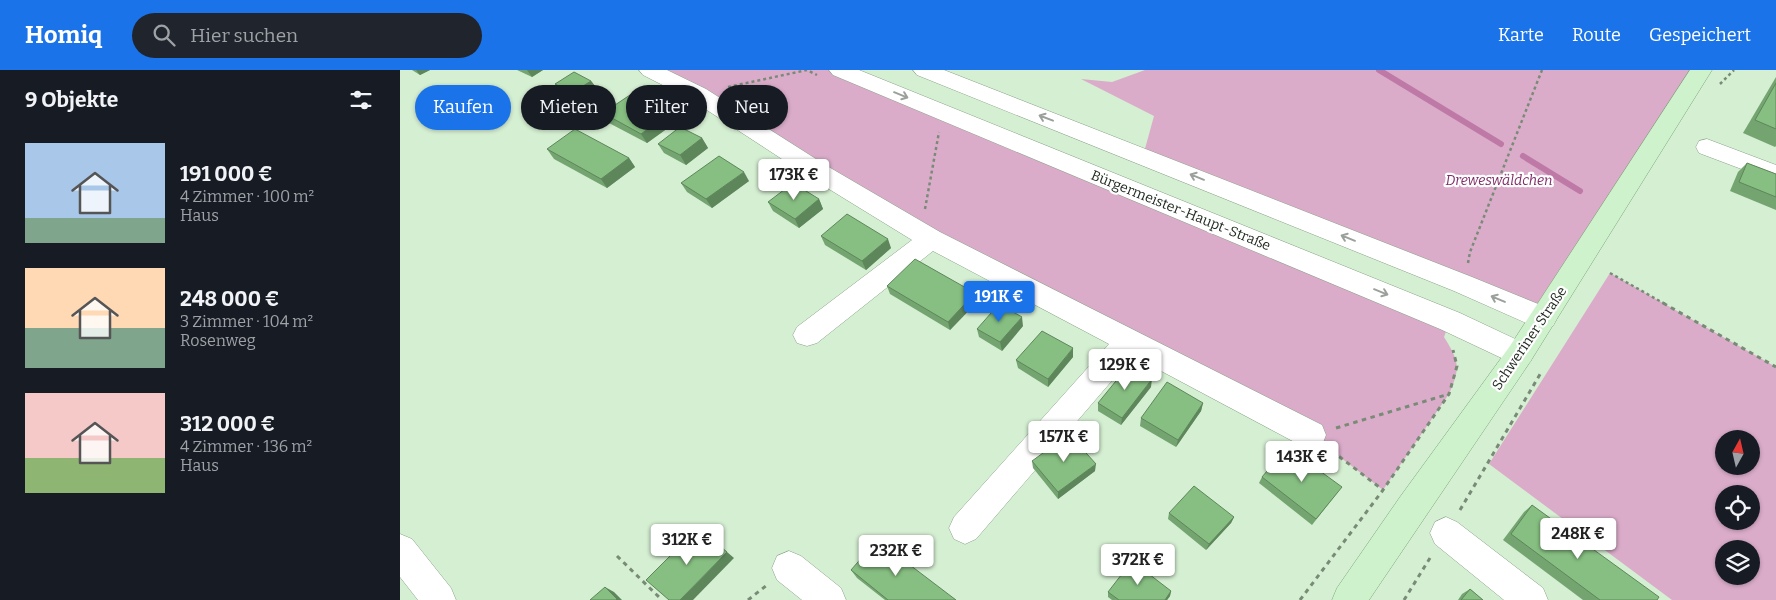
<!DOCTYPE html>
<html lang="de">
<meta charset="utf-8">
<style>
:root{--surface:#171b24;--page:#20242c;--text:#f1f3f6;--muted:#9ea1a6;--accent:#1a73e8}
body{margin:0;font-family:Bitter,serif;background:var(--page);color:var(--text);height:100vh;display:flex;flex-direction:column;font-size:19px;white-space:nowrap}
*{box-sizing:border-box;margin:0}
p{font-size:16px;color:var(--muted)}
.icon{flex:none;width:28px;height:28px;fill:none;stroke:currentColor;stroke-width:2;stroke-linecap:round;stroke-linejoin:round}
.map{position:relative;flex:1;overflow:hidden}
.drawer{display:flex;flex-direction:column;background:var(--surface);width:400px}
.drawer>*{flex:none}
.banner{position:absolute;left:15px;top:15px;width:475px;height:45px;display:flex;gap:10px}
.needle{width:32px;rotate:8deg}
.controls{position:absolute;left:1315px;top:360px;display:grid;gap:10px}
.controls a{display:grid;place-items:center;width:45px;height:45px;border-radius:50%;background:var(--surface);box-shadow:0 1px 4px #0004;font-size:25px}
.price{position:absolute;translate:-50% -42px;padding:0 11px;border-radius:5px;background:#fff;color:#222;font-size:16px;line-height:32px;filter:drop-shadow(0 1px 2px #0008)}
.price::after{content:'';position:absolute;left:50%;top:30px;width:15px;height:11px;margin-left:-8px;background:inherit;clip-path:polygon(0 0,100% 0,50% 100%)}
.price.active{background:var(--accent);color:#fff}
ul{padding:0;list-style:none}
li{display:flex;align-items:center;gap:15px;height:125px;padding:0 25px}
li span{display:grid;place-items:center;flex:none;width:140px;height:100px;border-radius:0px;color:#555}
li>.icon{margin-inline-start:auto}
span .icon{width:60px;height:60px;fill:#fffc;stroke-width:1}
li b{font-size:21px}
h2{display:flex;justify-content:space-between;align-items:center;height:60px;padding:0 25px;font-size:21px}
.chip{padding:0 18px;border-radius:22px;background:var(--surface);box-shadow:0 1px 4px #0004;font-size:18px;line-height:45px}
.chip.active{background:var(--accent);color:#fff}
header{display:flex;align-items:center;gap:30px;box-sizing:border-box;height:70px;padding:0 25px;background:var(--accent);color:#fff}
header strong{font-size:24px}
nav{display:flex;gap:28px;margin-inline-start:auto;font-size:18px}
.search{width:350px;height:45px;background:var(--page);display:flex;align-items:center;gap:12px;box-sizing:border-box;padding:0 18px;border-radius:28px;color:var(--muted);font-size:19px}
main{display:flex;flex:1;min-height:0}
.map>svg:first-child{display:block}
.green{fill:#daacc9;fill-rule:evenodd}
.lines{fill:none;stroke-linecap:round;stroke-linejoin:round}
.stream{stroke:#be79a6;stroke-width:6}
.minor-casing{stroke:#88a186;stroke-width:1}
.major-casing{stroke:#7ca678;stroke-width:1}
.path-far1{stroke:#798b77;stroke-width:2.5;stroke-dasharray:3 3;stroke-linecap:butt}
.path{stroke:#798b77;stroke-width:3;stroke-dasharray:4.5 4.5;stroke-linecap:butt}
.minor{fill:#fff;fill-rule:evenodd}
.major{fill:#cef2cb;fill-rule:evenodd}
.wall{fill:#74a470}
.shaded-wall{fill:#5e865b}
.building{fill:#87bf82;stroke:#5e865b}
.oneway{stroke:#9ba09b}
.labels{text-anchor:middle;stroke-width:4.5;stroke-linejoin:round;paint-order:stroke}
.park-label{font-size:14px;font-style:italic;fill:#802e69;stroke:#fff}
.street-label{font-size:14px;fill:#212b20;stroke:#fff}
</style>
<header>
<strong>Homiq</strong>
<div class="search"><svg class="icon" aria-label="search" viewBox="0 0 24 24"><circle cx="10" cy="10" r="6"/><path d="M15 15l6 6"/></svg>Hier suchen</div>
<nav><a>Karte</a><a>Route</a><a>Gespeichert</a></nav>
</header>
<main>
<section class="drawer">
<h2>9 Objekte<svg class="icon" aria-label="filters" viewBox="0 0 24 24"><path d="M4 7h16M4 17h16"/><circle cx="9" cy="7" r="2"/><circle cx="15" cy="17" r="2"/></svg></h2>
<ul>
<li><span style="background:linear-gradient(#a9c7e8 75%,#7fa58c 0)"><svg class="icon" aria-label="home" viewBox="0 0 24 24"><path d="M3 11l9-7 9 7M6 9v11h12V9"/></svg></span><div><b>191 000 €</b><p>4 Zimmer · 100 m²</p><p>Haus</p></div></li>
<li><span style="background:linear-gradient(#ffd9b3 60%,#7fa58c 0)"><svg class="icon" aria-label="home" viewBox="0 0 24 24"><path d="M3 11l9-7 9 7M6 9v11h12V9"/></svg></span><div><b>248 000 €</b><p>3 Zimmer · 104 m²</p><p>Rosenweg</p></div></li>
<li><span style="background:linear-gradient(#f6c9c9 65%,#8fb573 0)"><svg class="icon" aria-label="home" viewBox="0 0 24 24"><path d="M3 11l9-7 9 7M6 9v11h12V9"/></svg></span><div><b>312 000 €</b><p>4 Zimmer · 136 m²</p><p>Haus</p></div></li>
</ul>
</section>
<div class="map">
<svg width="1376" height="530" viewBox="0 0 1376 530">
<rect width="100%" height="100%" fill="#d5efd2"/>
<g class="green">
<path d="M251 0H440L1050 251 1044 267C1059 291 1061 297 1049 324L983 420 911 365 660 236Z"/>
<path d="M745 0H1300L1143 248 743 86 754 46 681 9 712 12Z"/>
<path d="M1210 203 1376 297V530H1272L1089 394ZM1324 369H1351V396H1324ZM1324 424H1351V451H1324ZM1324 479H1351V506H1324Z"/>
</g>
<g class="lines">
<g class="stream">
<path d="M979 0 1101 74"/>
<path d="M1123 86 1180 121"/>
</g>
<g class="minor-casing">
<g id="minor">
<path d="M239 0H267L306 19 427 96 540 162 922 355 926 365 922 375 911 378 900 375 733 286 576 469 565 474 554 469 549 458 554 447 709 274 533 181 417 273 407 276 397 273 393 265 397 257 512 170 411 108 290 29 243 5Z"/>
<path d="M429 0H459L1060 243 1130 276 1134 284 1130 292 1120 296 1110 292 1040 259 433 5Z"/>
<path d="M513 0H544L1072 207 1153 240 1157 248 1153 256 1143 259 1133 256 1054 221 517 5Z"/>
<path d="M1307 69 1376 95V112L1299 83 1296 77 1299 71Z"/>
<path d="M1046 447 1057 452 1143 518 1148 530H1104L1035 474 1030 463 1035 452Z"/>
<path d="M0 464 12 469 51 518 56 530H18L0 507Z"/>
<path d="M389 481 401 486 441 518 446 530H402L377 510 372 498 377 486Z"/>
</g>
</g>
<g class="major-casing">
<path id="major" d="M1290 0H1312L1130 292 969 530H932L937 518 1000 427 1110 276Z"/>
</g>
<g class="path-far1">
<path d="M1320 14 1334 0"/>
<path d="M328 17 407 0 417 5"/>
<path d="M525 139 539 62"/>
<path d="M1068 193 1070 182 1142 0"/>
<path d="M1210 203 1265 234"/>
</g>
<g class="path">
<path d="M1263 233 1376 297"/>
<path d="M936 358 1049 324"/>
<path d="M932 381 983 420"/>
<path d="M1060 440 1142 301"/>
<path d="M217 486 262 530"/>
<path d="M348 530 367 515"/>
<path d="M900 530 983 420 1049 324 1057 296 1053 280"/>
<path d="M1004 530 1030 488"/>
</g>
<use href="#minor" class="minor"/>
<use href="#major" class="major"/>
</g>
<g class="wall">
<path d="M12 0H30L20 5Z"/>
<path d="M117 0H143L132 7Z"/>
<path d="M1376 7V76L1375 77 1343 63Z"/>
<path d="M191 11 195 16 176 29 158 20 155 14Z"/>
<path d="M274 40 279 50 247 73 209 53 203 43Z"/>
<path d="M302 68 308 78 286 95 264 83 258 74Z"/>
<path d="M147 79 229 88 235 97 207 118 154 89Z"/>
<path d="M1347 93 1376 104V140L1330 121 1338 102Z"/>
<path d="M349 111 312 138 287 122 281 113Z"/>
<path d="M419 129 423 139 399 158 373 141 368 132Z"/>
<path d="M421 166 491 178 466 200 425 175Z"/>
<path d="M487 216 577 232 550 260 490 224Z"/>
<path d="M623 256 602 281 579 267 577 259Z"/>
<path d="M673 287 648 317 618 298 616 290Z"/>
<path d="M751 317 721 355 698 341V333Z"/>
<path d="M803 333 801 341 776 377 740 356 741 348Z"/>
<path d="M632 391 695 401 658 429 633 398Z"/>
<path d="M862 407 937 423 912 455 859 413Z"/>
<path d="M1132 435 1257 530H1183L1103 470 1124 442Z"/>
<path d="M769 443 834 447 831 453 806 480 768 449Z"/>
<path d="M451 500 556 530H485L457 508Z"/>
<path d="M1070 519 1083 530H1058L1062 524Z"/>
<path d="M771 521 770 526 767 530H712L708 527V522Z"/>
</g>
<g class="shaded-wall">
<path d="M16 0H30L20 5Z"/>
<path d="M127 0H143L132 7Z"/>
<path d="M191 11 195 16 176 29 172 23Z"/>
<path d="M274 40 279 50 247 73 241 64Z"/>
<path d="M302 68 308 78 286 95 280 85Z"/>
<path d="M229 88 235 97 207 118 201 109Z"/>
<path d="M344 102 349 111 312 138 306 129Z"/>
<path d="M419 129 423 139 399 158 395 149Z"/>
<path d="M488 169 491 178 466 200 462 191Z"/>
<path d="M575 223 577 232 550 260 548 252Z"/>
<path d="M622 247 623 256 602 281 600 272Z"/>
<path d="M673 278V287L648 317V309Z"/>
<path d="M752 309 751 317 721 355 722 348Z"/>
<path d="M803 333 801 341 776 377 778 370Z"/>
<path d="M696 394 695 401 658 429V422Z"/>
<path d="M834 447 831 453 806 480 809 474Z"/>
<path d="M327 482 334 488 293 530H280Z"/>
<path d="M205 517 214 522 222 530H216Z"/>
<path d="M771 521 770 526 767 530H765Z"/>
</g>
<g class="building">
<path d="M174 2 191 11 172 23 155 14Z"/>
<path d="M1376 13V59L1355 50Z"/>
<path d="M236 21 274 40 241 64 203 43Z"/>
<path d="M280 57 302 68 280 85 258 74Z"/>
<path d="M175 59 229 88 201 109 147 79Z"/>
<path d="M319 86 344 102 306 129 281 113Z"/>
<path d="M1347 93 1376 104V127L1339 112Z"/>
<path d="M393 113 419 129 395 149 368 132Z"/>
<path d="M447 144 488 169 462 191 421 166Z"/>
<path d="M515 189 575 223 548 252 487 216Z"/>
<path d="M599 234 622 247 600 272 577 259Z"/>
<path d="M642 261 673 278 648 309 616 290Z"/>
<path d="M729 295 752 309 722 348 698 333Z"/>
<path d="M767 312 803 333 778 370 741 348Z"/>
<path d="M669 364 696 394 658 422 632 391Z"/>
<path d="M887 377 942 417 916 449 862 407Z"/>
<path d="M794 416 834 447 809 474 769 443Z"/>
<path d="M1132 435 1259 527 1257 530H1200L1111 464Z"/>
<path d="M298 458 327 482 280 530H269L246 510Z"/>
<path d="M477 470 556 530H488L451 500Z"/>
<path d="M732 491 771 521 765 530H719L708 522Z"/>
<path d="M205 517 217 529 216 530H190Z"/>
<path d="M1070 519 1083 530H1061Z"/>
</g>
<defs><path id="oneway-shaft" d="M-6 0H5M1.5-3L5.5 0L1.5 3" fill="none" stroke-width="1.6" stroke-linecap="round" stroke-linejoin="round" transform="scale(1.25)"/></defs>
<g class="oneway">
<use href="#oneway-shaft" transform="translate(501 25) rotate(22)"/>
<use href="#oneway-shaft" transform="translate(646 48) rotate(-159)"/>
<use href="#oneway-shaft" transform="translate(797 107) rotate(-158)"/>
<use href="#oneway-shaft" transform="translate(948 168) rotate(-158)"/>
<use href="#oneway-shaft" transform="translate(981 222) rotate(22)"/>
<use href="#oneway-shaft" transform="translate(1098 229) rotate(-157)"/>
</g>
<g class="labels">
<g class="park-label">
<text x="1099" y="115">Dreweswäldchen</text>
</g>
<g class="street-label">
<text transform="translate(781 140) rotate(22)" y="5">Bürgermeister-Haupt-Straße</text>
<text transform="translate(1129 268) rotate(-56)" y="5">Schweriner Straße</text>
</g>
</g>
</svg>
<div class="controls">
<a><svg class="needle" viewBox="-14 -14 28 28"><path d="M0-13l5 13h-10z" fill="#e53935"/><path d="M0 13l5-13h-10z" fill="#9ea1a6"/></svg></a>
<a><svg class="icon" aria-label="locate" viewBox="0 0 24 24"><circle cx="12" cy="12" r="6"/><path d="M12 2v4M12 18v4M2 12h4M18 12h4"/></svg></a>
<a><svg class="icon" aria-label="layers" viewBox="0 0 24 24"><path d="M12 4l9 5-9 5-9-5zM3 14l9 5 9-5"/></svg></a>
</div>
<b class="price" style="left:394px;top:131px">173K €</b>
<b class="price active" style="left:599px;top:253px">191K €</b>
<b class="price" style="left:725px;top:321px">129K €</b>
<b class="price" style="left:664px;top:393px">157K €</b>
<b class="price" style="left:902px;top:413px">143K €</b>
<b class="price" style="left:1178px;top:490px">248K €</b>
<b class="price" style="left:287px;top:496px">312K €</b>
<b class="price" style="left:496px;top:507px">232K €</b>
<b class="price" style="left:738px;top:516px">372K €</b>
<div class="banner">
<a class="chip active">Kaufen</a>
<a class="chip">Mieten</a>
<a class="chip">Filter</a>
<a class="chip">Neu</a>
</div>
</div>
</main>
